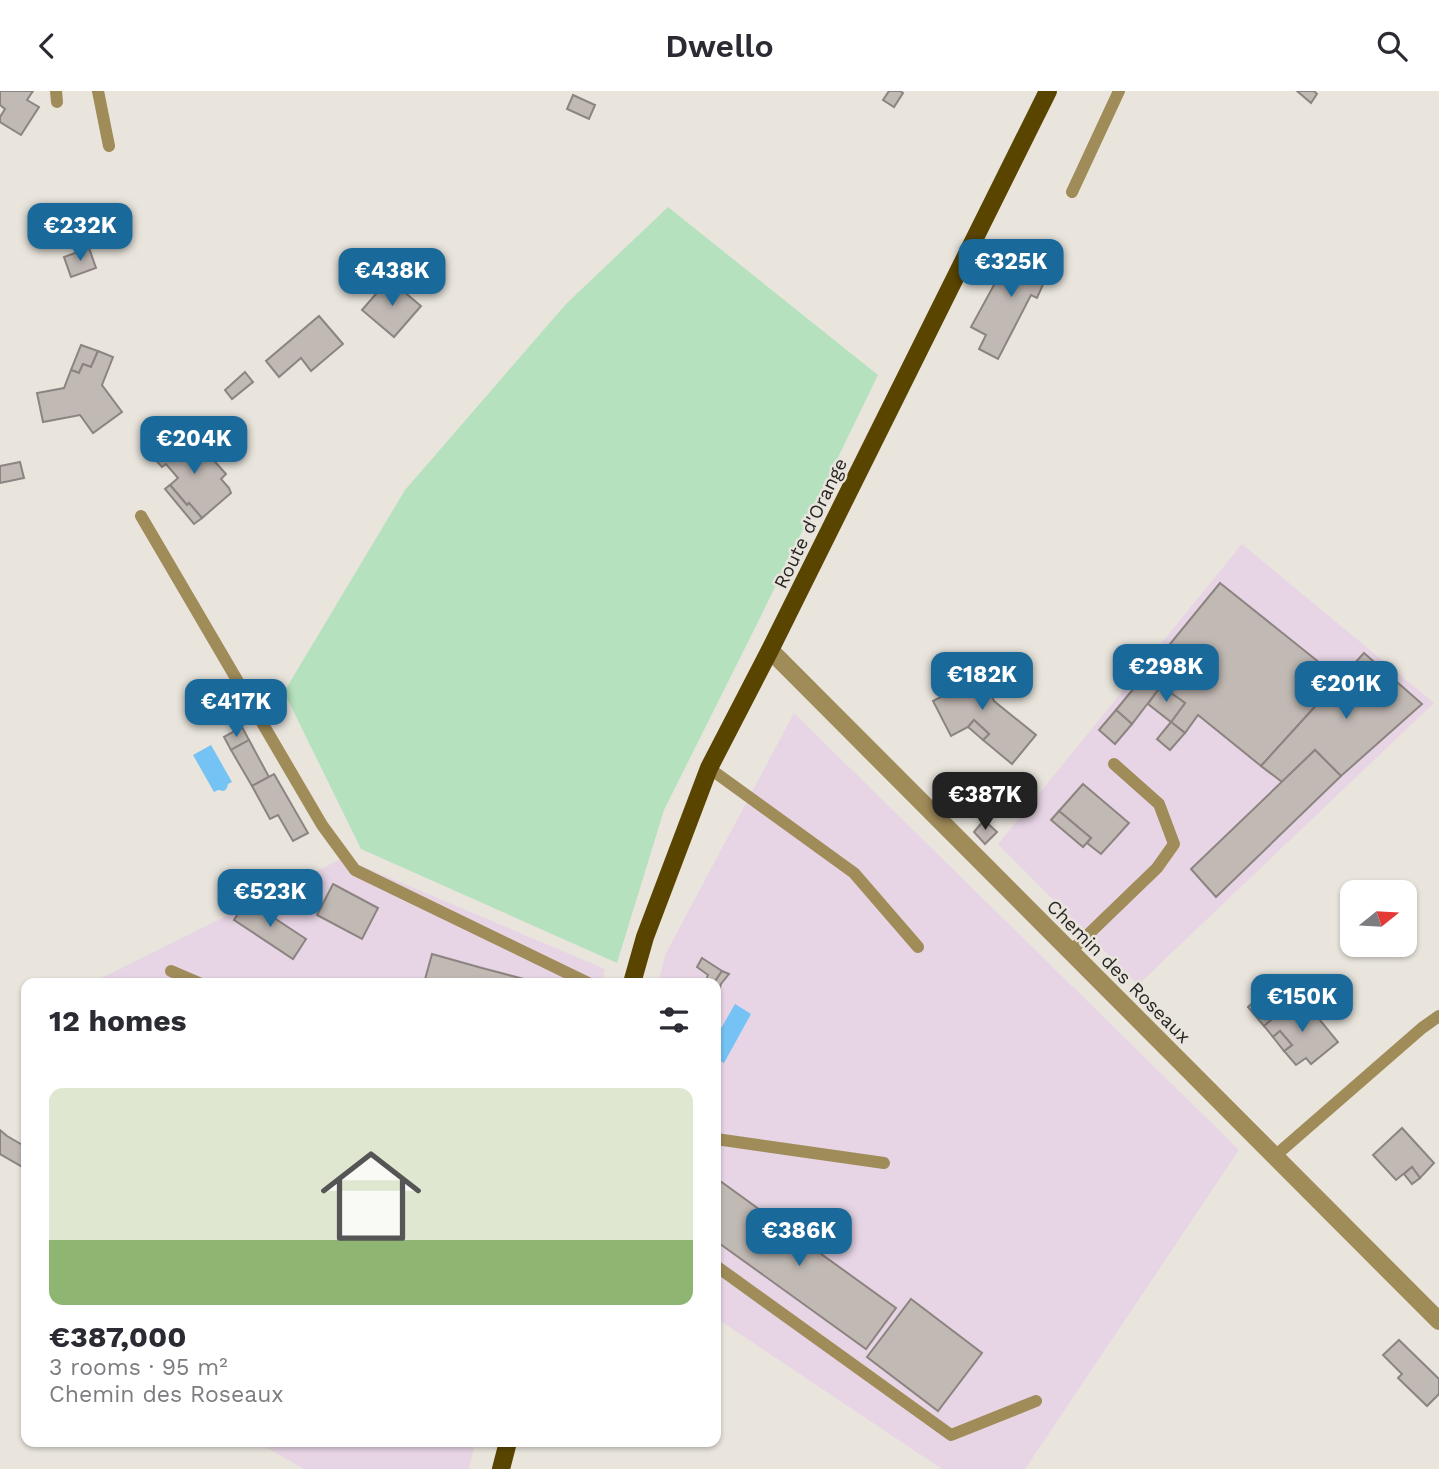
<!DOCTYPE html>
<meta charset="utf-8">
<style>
:root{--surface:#fff;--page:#f7f7f7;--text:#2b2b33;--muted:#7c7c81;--line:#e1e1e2;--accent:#19699b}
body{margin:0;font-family:"Work Sans",sans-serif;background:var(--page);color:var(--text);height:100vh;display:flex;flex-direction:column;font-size:26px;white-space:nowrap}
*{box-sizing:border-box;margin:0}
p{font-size:23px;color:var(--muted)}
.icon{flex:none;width:38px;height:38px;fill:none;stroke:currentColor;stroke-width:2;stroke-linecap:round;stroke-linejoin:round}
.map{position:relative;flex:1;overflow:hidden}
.drawer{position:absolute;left:21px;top:887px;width:700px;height:469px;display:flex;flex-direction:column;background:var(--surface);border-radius:14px;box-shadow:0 2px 5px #0004}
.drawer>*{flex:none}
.needle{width:46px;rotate:72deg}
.fabs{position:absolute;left:1340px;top:789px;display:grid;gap:14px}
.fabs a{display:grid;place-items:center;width:77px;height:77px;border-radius:14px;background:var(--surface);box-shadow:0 2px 5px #0004;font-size:35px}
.price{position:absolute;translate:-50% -60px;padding:0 16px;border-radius:14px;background:var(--accent);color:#fff;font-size:23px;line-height:46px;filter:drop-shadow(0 2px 4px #0008)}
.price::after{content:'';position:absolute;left:50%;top:42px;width:21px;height:16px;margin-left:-10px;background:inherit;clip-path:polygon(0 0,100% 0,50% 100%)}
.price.current{background:#222;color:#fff}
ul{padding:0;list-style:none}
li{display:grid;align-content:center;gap:14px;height:371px;padding:0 28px}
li+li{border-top:2px solid var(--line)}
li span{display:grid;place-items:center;height:217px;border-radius:14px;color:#555}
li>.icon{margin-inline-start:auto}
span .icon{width:126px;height:126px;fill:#fffc;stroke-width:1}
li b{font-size:30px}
h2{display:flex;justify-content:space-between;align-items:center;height:84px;padding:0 28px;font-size:30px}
header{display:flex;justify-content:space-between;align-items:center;height:91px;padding:0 28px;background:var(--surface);font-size:32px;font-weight:600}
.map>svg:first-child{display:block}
.industrial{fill:#e7d5e5}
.green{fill:#b6e1be}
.water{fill:#75c2f4}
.building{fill:#c1b9b4;stroke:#8c8480;stroke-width:2}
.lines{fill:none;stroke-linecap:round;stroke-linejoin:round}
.lane{stroke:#a08c59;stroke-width:12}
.street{stroke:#a08c59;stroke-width:18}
.primary{stroke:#5a4500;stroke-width:18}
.labels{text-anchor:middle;stroke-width:5;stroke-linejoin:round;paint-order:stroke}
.street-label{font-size:19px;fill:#292725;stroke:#e9e5dd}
</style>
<header><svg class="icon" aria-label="back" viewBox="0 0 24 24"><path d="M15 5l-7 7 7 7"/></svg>Dwello<svg class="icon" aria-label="search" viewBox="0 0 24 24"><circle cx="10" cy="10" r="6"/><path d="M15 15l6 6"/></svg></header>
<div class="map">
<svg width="1439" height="1378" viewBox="0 0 1439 1378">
<rect width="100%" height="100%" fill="#e9e5dd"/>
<g class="industrial">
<path d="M1242 453 1434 612 1138 894 998 753Z"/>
<path d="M794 622 1239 1059 1025 1378H942L716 1227V892H658L666 862Z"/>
<path d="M343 767 605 878 602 892H105L97 889Z"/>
<path d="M257 1351H475L469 1378H304Z"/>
</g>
<path class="green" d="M668 116 878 284 758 531 664 719 617 872 361 758 284 601 405 399 566 213Z"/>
<g class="water">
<path d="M211 654 232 691 228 693 227 697 224 700 218 699 214 701 193 664Z"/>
<path d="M735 913 751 923 724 972 716 968V946Z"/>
</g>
<g class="building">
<path d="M0 0H33L27 9 39 16 21 44 0 31V26L5 18 0 14Z"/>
<path d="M889 0H900L903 2 894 16 883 9Z"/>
<path d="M1297 0H1314L1317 3 1311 12Z"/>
<path d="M573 4 595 14 589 28 567 18Z"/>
<path d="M89 157 96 177 71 186 64 166Z"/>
<path d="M1028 157 1054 169 1037 207 1031 204 998 268 979 258 986 244 971 236 1012 161 1024 166Z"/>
<path d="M389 188 421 215 394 246 362 219Z"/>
<path d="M319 225 343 253 311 280 301 267 279 286 266 270Z"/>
<path d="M81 254 98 260 91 276 83 273 79 282 71 279Z"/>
<path d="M98 260 113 266 102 294 122 321 93 342 80 324 43 331 37 302 64 297 71 279 79 282 83 273 91 276Z"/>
<path d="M245 281 253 291 232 308 225 299Z"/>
<path d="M176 343 199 369 207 362 226 383 221 388 229 397 231 402 202 427 189 412 187 414 170 394 178 387 166 373 162 376 152 365Z"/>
<path d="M20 371 24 387 0 392V375Z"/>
<path d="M170 394 187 414 189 412 202 427 194 433 165 398Z"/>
<path d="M1220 492 1340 588 1261 675 1198 624 1185 642 1171 631 1185 612 1161 595 1132 633 1116 619Z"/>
<path d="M1364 562 1422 613 1341 685 1315 659 1282 691 1261 675Z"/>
<path d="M978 566 995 599 990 601 994 610 1036 644 1012 673 983 649 989 643 974 629 968 636 951 645 933 610 960 596 952 579Z"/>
<path d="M1161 595 1185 612 1171 631 1148 613Z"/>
<path d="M1116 619 1132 633 1115 653 1099 639Z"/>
<path d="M974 629 989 643 983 649 968 636Z"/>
<path d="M1171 631 1185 642 1170 659 1157 648Z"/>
<path d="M242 636 249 649 231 659 224 646Z"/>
<path d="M249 649 269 686 252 695 231 659Z"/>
<path d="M1315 659 1341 685 1216 806 1191 778Z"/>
<path d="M274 683 308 742 293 750 278 724 270 728 252 695Z"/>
<path d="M1083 693 1129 732 1101 763 1087 752 1091 747 1059 720Z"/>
<path d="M1059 720 1091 747 1083 756 1051 729Z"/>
<path d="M984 729 997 741 985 753 974 741Z"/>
<path d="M333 793 378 817 362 848 317 824Z"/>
<path d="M247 809 306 848 293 868 234 829Z"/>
<path d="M432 863 482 877 539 892H424Z"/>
<path d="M702 867 722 880 714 892H705L708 884 697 876Z"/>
<path d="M722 880 729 883 721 893 716 910V892H714Z"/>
<path d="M1277 889 1294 910 1264 935 1248 916Z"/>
<path d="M1294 910 1304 923 1310 917 1338 951 1311 973 1306 967 1296 974 1284 960 1292 954 1280 940 1273 946 1264 935Z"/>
<path d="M1280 940 1292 954 1284 960 1273 946Z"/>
<path d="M1402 1037 1434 1072 1420 1087 1412 1076 1396 1089 1373 1064Z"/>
<path d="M0 1039 7 1045 26 1056V1078L0 1063Z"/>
<path d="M1412 1076 1420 1087 1412 1093 1404 1083Z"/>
<path d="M716 1087 896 1217 866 1258 716 1150Z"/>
<path d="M911 1208 982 1262 938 1320 867 1266Z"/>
<path d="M1399 1249 1439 1288V1303L1427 1315 1398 1287 1402 1283 1383 1264Z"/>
</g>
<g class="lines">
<g class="lane">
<path d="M56 0 57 11"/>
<path d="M98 0 109 55"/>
<path d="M1072 101 1119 0"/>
<path d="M141 425 322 734 355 779 588 892"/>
<path d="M709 677 854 782 918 856"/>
<path d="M1070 861 1157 777 1174 753 1159 713 1114 673"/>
<path d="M171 880 199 892"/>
<path d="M716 1048 884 1072"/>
<path d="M1275 1065 1422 937 1439 925"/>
<path d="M716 1175 951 1344 1036 1310"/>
</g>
<path class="street" d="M770 559 1439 1230"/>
<g class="primary">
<path d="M632 892 645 846 709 677 770 559 1048 0"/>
<path d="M501 1378 508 1351"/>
</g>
</g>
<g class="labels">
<g class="street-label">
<text transform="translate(810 432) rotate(-64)" y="7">Route d'Orange</text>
<text transform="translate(1119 880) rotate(45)" y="7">Chemin des Roseaux</text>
</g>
</g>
</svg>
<div class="fabs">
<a><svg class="needle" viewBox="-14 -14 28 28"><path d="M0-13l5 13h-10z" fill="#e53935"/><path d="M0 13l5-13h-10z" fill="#7c7c81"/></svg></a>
</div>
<b class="price" style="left:80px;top:172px">€232K</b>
<b class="price" style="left:1011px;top:208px">€325K</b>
<b class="price" style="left:392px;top:217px">€438K</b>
<b class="price" style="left:194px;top:385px">€204K</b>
<b class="price" style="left:1166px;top:613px">€298K</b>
<b class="price" style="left:982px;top:621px">€182K</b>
<b class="price" style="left:1346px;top:630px">€201K</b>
<b class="price" style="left:236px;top:648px">€417K</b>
<b class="price current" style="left:985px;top:741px">€387K</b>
<b class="price" style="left:270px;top:838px">€523K</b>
<b class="price" style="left:1302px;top:943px">€150K</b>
<b class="price" style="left:799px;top:1177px">€386K</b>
<section class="drawer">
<h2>12 homes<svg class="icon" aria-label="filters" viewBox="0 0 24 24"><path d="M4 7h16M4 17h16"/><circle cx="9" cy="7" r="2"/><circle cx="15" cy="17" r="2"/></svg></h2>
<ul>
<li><span style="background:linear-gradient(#dfe7d0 70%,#8fb573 0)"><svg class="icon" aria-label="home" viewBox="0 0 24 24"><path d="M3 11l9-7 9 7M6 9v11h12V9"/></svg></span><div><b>€387,000</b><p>3 rooms · 95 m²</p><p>Chemin des Roseaux</p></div></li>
</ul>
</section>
</div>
